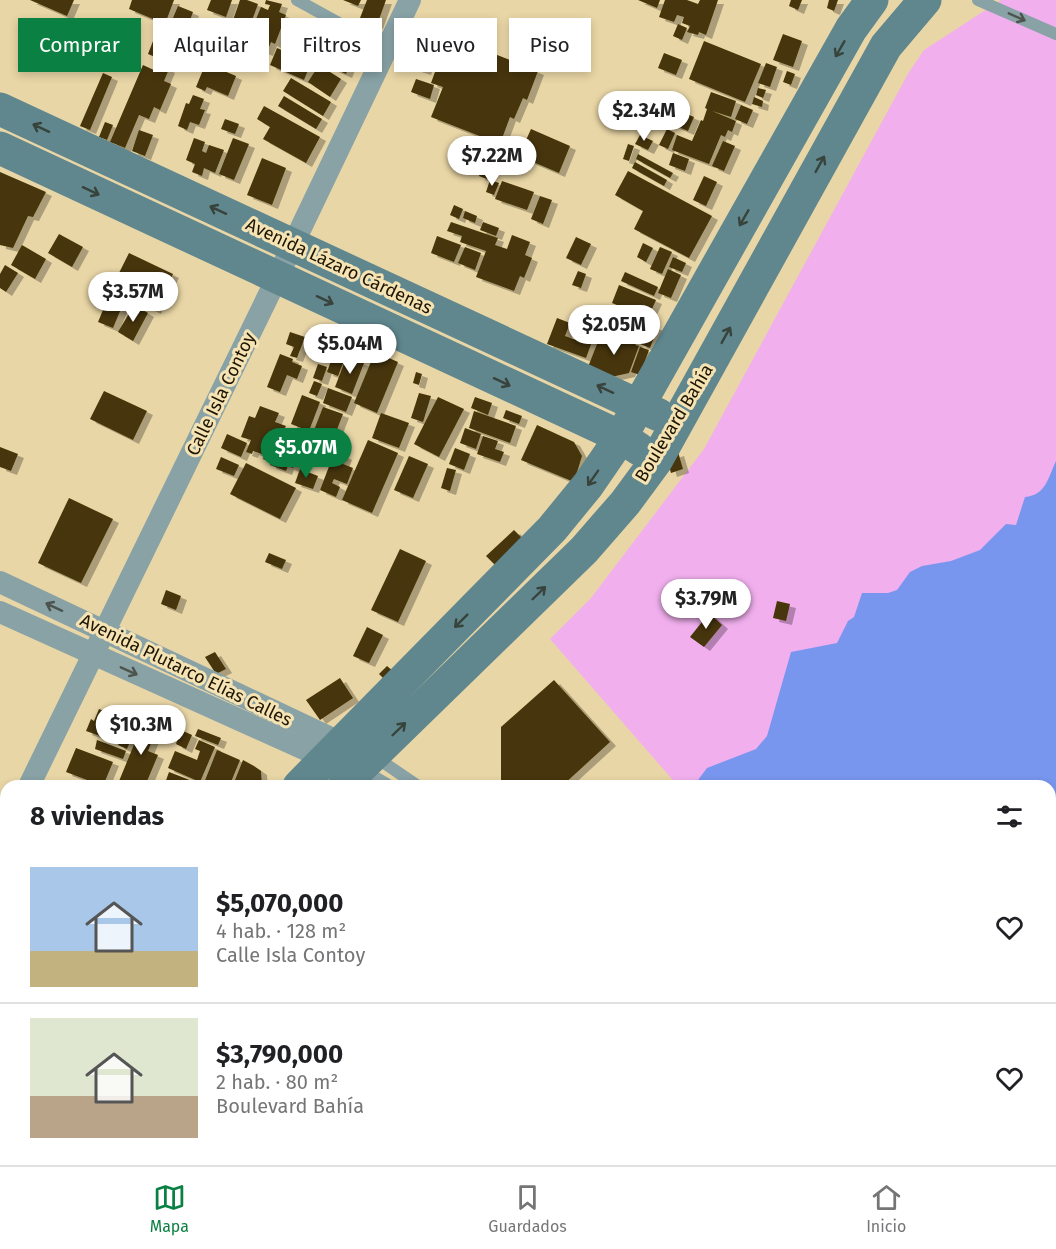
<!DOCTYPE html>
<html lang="es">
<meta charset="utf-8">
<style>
:root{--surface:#fff;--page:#f2f2f2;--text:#202124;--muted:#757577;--line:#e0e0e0;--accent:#0b8043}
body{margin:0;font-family:"Fira Sans",sans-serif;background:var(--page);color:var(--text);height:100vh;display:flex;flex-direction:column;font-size:22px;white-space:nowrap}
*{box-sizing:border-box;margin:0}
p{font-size:20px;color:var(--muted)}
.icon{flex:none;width:33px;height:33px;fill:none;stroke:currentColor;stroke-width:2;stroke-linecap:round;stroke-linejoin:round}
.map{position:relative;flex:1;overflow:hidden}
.drawer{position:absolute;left:0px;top:780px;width:1056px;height:386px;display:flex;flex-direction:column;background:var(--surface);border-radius:18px 18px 0 0;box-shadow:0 3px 9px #0003}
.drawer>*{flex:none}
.hud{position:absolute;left:18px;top:18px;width:600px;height:54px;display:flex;gap:12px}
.price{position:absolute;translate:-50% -51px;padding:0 14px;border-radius:21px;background:#fff;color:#222;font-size:20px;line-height:39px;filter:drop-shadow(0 2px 3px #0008)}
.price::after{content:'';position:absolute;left:50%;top:36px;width:18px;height:14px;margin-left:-9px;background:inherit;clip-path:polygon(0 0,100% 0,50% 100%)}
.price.selected{background:var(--accent);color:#fff}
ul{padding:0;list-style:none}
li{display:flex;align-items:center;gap:18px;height:150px;padding:0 30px}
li+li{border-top:2px solid var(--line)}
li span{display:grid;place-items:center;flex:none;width:168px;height:120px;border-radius:0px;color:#555}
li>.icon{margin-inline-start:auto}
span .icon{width:72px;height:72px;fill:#fffc;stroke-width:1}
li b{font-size:26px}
h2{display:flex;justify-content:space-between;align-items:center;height:72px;padding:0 30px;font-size:26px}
.chip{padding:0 21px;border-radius:0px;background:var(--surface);box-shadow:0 3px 9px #0003;font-size:21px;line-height:54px}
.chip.selected{background:var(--accent);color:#fff}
.menu{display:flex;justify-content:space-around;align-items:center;height:84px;border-top:2px solid var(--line);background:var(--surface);font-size:16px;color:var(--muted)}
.menu a{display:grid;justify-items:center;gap:3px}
.menu .selected{color:var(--accent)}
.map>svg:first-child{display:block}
.green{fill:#f1afee}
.water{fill:#7896ed}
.building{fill:#463607;filter:url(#shadow)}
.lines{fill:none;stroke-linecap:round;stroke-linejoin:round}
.lane{stroke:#88a2a6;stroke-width:12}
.street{stroke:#88a2a6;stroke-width:22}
.secondary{stroke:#60878e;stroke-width:33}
.oneway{stroke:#4d544d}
.oneway2{stroke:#37433b}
.labels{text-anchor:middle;stroke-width:6;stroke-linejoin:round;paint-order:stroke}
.street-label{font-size:18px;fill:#1c1504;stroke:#f6e3b3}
</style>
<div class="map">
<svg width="1056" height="1165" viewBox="0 0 1056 1165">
<defs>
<filter id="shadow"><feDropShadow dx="6" dy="4" stdDeviation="0" flood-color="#0004"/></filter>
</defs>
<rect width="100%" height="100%" fill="#e9d6a6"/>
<path class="green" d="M1001 0H1056V1165H388L393 1160H1050V786H678L550 639 591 598 704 449 909 72 924 50Z"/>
<path class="water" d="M1056 461V1165H388L393 1160H1050V786H678L695 784 707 768 756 749 767 736 791 652 837 643 848 621 854 617 862 593H888L897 590 910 572 922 566 951 561 980 550 1006 524 1016 525 1025 497C1046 495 1048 478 1056 461Z"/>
<g class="building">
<path d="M30 0H74L67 16Z"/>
<path d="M132 0H174L165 24 129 9Z"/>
<path d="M211 0H232L226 17 207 10Z"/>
<path d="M240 0H247L258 4 250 26 233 20Z"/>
<path d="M266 0 282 4 279 12 286 15 275 44 271 42 267 52 251 46 256 32 261 34 264 28 254 24 261 7 268 10 270 5 265 4Z"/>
<path d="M343 0H361L358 6Z"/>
<path d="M367 0H386L377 25 360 18Z"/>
<path d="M638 0H660L657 8Z"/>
<path d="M665 0H687L698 4 700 0H718L706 35 699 32 698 35 687 32 690 26 682 23 684 17 677 15 674 22 659 17Z"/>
<path d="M791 0H802L798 10 789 6Z"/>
<path d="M829 0H838L834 11 827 8Z"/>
<path d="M178 6 193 12 186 31 170 25Z"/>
<path d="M289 19 311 28 304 46 282 37Z"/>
<path d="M678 24 687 28 682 40 673 36Z"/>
<path d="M423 29 449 38 444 53 433 49 425 71 409 66Z"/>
<path d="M315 34 325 38 317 57 307 53Z"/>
<path d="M783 34 802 41 793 67 773 60Z"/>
<path d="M155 36 167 40 160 59 148 54Z"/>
<path d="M461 41 538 71 527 100 523 98 514 119 510 117 500 144 431 117 443 87 431 83 439 61 451 66Z"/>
<path d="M704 41 761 64 745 102 689 79Z"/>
<path d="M277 48 311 63 304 80 270 65Z"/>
<path d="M110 51 120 55 116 68 105 64Z"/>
<path d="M664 53 682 60 676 75 658 68Z"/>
<path d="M334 54 351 62 346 74 328 66Z"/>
<path d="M212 60 219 63 217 68 236 76 228 96 207 87 205 91 196 87 205 65 209 67Z"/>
<path d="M766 63 777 67 770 87 758 83Z"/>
<path d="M159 64 169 69 164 81 171 84 160 110 154 107 149 119 139 115 125 148 110 142 143 65 156 71Z"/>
<path d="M319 65 341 79 330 97 308 82Z"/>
<path d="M787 71 795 74 791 85 783 82Z"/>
<path d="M103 73 112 77 90 130 80 126Z"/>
<path d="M291 78 331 102 323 116 283 91Z"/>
<path d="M416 79 434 85 430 99 411 92Z"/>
<path d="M758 88 766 90 763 98 756 95Z"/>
<path d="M711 92 736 101 731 117 712 111 736 121 732 132 728 130 725 137 721 135 709 164 672 150 677 135 692 141 701 120 703 121 707 109 705 108Z"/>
<path d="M193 95 204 99 200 109 205 110 199 125 190 122 187 130 178 126 186 103 189 104Z"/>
<path d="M284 96 322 119 316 129 278 106Z"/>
<path d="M754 97 763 101 762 107 752 104Z"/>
<path d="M663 104 694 117 688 131 657 118Z"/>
<path d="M741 105 753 110 747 124 735 119Z"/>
<path d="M264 106 320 137 306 163 263 139 270 127 257 119Z"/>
<path d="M225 119 239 124 235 134 221 129Z"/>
<path d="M105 122 113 125 107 140 99 137Z"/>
<path d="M531 129 570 146 559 173 519 156Z"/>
<path d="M667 129 675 133 668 149 659 145Z"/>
<path d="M139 130 153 135 145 156 132 151Z"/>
<path d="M640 135 653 141 648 150 635 144Z"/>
<path d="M194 138 205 142 202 151 206 153 209 145 224 150 215 173 204 168 202 176 192 172 195 164 186 160Z"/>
<path d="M233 138 249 144 234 180 219 174Z"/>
<path d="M723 141 735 146 724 171 712 166Z"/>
<path d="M628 144 634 146 629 161 623 159Z"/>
<path d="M673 153 689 159 685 171 669 165Z"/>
<path d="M638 154 673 173 670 178 636 159Z"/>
<path d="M262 158 286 168 272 205 247 195Z"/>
<path d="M635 162 667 180 664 186 632 168Z"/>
<path d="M483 166 490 169 487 179 479 176Z"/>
<path d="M628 171 712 216 689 258 634 229 643 211 615 195Z"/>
<path d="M0 172 46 192 33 217 28 216 13 248 0 245Z"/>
<path d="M704 176 717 182 706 206 693 200Z"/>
<path d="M490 180 499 183 494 195 486 192Z"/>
<path d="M502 181 534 192 527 210 495 199Z"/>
<path d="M540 196 552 200 543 224 531 219Z"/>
<path d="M454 205 463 209 459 219 450 215Z"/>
<path d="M465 211 477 216 475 223 463 218Z"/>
<path d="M451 222 498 238 495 245 507 249 512 235 530 242 525 255 532 258 524 278 520 276 514 291 476 277 486 251 460 242 462 236 447 231Z"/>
<path d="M483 222 499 228 496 236 480 230Z"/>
<path d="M59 234 83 247 72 267 48 253Z"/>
<path d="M437 236 461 245 454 262 431 253Z"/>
<path d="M576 237 591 244 581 265 566 258Z"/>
<path d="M643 243 653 248 646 262 637 257Z"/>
<path d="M22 245 46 259 35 279 11 265Z"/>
<path d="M465 247 481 253 475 270 458 263Z"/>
<path d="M660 247 672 252 662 274 650 269Z"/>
<path d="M129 253 173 274 155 310 111 289Z"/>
<path d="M673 257 686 263 682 272 669 267Z"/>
<path d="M5 265 18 273 6 292 0 288V274Z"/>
<path d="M668 269 681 275 671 298 658 293Z"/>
<path d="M578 271 586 274 581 288 572 285Z"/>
<path d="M625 272 658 287 654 296 621 281Z"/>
<path d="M619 285 656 300 648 318 612 303Z"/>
<path d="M108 298 123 304 113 328 98 322Z"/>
<path d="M134 305 148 313 133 341 118 332Z"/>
<path d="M587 307 605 313 601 326 583 319Z"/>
<path d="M612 314 622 317 621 320 629 323 631 317 643 322 637 339 611 330 612 322 609 321Z"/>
<path d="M557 318 570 323 565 336 576 340 582 323 597 328 586 358 547 344Z"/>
<path d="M648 324 658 327 650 348 640 344Z"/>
<path d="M290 332 305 337 297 358 290 356 294 347 286 344Z"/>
<path d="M611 333 637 343 635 345 639 346 629 373 611 377 588 367 599 339 607 342Z"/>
<path d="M329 339 349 347 338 376 327 372 331 361 322 358Z"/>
<path d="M640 347 649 350 640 375 631 372Z"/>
<path d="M375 352 398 362 377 413 354 403Z"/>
<path d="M280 354 293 359 292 362 302 366 297 379 287 375 280 392 267 387Z"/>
<path d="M347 356 364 363 352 394 335 387Z"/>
<path d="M318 364 327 367 322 381 313 378Z"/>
<path d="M416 372 422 374 419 385 413 383Z"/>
<path d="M314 381 322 384 317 396 309 393Z"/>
<path d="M328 388 352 397 346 412 323 403Z"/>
<path d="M104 391 147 411 133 440 90 419Z"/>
<path d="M419 393 431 396 423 422 411 418Z"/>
<path d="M302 395 320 402 309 431 291 424Z"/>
<path d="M438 397 464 409 439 457 414 444Z"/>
<path d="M475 397 492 403 488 415 471 408Z"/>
<path d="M260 406 279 413 275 422 286 426 283 431 289 434 290 431 301 435 292 459 296 461 293 468 288 466 286 471 270 465 271 462 263 459 265 455 253 451 252 454 246 452 251 440 241 437 249 416 255 418Z"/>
<path d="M323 407 343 414 331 445 311 438Z"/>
<path d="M506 410 522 416 519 424 503 418Z"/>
<path d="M474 411 516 426 510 443 469 428Z"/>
<path d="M381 413 409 423 399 448 372 438Z"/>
<path d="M537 425 574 442 582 456 574 482 521 460Z"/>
<path d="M465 428 481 434 476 449 460 443Z"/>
<path d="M227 434 247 443 241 457 221 448Z"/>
<path d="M483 436 498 441 495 449 504 452 500 462 477 454Z"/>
<path d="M368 440 398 453 372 513 342 500Z"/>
<path d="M0 447 18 454 11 471 0 467Z"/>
<path d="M455 448 470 454 464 470 449 464Z"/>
<path d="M335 451 346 456 343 464 353 468 347 484 334 479 332 483 340 487 336 497 320 490Z"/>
<path d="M678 452 683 469 671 473 666 456Z"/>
<path d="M409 456 428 464 413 498 394 490Z"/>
<path d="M221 457 239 465 234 476 216 469Z"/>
<path d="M246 463 296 488 280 519 230 494Z"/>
<path d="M447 468 456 470 450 491 441 488Z"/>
<path d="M300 469 318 476 313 489 295 483Z"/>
<path d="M69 498 113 519 81 583 38 563Z"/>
<path d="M514 530 523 539 496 566 486 556Z"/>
<path d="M400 549 426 561 398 622 371 610Z"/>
<path d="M269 553 286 560 282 569 265 562Z"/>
<path d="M166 590 181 596 176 610 161 604Z"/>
<path d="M777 601 790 604 786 621 773 618Z"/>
<path d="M709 613 722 625 704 647 690 637Z"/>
<path d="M367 627 383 635 369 663 353 656Z"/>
<path d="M215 652 226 669 216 674 205 657Z"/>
<path d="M387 666 393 671 385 680 379 674Z"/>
<path d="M340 678 353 698 320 720 306 700Z"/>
<path d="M554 680 610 742 562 786H503L501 784V727Z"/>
<path d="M99 709 126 720 130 709 141 713 127 749 118 745 122 735 114 732 111 740 86 731 91 719 94 721Z"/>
<path d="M147 713 161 718 148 751 158 755 145 786H117Z"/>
<path d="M198 729 221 738 218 745 195 736Z"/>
<path d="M181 730 192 735 186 749 176 744Z"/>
<path d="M97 740 126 751 123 759 95 749Z"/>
<path d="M199 740 215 747 200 782 168 768 175 751 197 760 200 751 195 749Z"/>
<path d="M76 748 113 762 103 786 66 772Z"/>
<path d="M217 750 240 760 231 782 240 786H212L204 783Z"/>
<path d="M243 760 254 766 261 771 262 786H240L235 780Z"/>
<path d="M169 772 195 782 193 786H164Z"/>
<path d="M0 941 6 943 5 971 0 969Z"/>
<path d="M331 1160H351L347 1165H327Z"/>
</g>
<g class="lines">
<g class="lane">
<path d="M297 0 386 49"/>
<path d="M978 0 1056 34"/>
<path d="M374 756 418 786"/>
<path d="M361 769 390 786"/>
</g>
<g class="street">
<path d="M0 582 352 748"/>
<path d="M0 612 324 758 338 762"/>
<path d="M29 786 277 278 410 0"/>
<path d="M0 845 6 832"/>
<path d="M199 1160V1165"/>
</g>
<g class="secondary">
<path d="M0 109 659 415"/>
<path d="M0 148 621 437 639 449"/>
<path d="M299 786 552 529 588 485 621 437 851 29 872 0"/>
<path d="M344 786 360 768 584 550 625 503 656 461 886 46 925 0"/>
<path d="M0 1061 6 1064"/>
<path d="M0 1095 6 1098"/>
<path d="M94 1165 95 1160"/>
<path d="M136 1165 137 1160"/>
</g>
</g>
<defs><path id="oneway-shaft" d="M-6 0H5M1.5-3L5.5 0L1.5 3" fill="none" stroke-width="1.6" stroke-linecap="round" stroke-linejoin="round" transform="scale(1.5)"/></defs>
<g class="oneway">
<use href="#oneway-shaft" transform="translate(1017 17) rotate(24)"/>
<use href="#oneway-shaft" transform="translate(54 607) rotate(-155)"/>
<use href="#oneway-shaft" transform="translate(129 671) rotate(24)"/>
</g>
<g class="oneway2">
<use href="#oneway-shaft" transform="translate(840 49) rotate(120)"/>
<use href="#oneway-shaft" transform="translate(41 128) rotate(-155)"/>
<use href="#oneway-shaft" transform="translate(820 164) rotate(-61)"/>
<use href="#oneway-shaft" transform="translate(91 191) rotate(25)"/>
<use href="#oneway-shaft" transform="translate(218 210) rotate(-155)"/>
<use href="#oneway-shaft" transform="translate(744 218) rotate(120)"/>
<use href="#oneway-shaft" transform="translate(325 300) rotate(25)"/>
<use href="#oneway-shaft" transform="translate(726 335) rotate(-61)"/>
<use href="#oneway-shaft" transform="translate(502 382) rotate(25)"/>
<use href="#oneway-shaft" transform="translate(605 389) rotate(-155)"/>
<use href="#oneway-shaft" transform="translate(593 478) rotate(125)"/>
<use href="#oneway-shaft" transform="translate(539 593) rotate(-44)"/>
<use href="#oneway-shaft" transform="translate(461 621) rotate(135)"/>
<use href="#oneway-shaft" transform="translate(399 729) rotate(-44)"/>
</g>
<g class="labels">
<g class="street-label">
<text transform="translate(339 266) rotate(25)" y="6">Avenida Lázaro Cárdenas</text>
<text transform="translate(221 394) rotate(-64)" y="6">Calle Isla Contoy</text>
<text transform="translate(674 423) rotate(-59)" y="6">Boulevard Bahía</text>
<text transform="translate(186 670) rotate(26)" y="6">Avenida Plutarco Elías Calles</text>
</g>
</g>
</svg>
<b class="price" style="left:644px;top:142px">$2.34M</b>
<b class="price" style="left:492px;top:187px">$7.22M</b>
<b class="price" style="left:133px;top:323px">$3.57M</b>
<b class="price" style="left:614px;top:356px">$2.05M</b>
<b class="price" style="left:350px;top:375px">$5.04M</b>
<b class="price selected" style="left:306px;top:479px">$5.07M</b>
<b class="price" style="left:706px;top:630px">$3.79M</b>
<b class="price" style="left:141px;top:756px">$10.3M</b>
<div class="hud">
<a class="chip selected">Comprar</a>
<a class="chip">Alquilar</a>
<a class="chip">Filtros</a>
<a class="chip">Nuevo</a>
<a class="chip">Piso</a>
</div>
<section class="drawer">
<h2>8 viviendas<svg class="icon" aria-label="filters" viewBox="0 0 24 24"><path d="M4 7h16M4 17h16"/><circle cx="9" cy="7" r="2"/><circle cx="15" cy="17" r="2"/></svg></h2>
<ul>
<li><span style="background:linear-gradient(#a9c7e8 70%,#c2b280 0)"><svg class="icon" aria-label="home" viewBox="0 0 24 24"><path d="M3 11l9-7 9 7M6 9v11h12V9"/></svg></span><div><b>$5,070,000</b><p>4 hab. · 128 m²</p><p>Calle Isla Contoy</p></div><svg class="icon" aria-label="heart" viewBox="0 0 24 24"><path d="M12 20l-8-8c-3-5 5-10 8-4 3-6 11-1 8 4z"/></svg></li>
<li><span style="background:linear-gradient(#dfe7d0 65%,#b9a48a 0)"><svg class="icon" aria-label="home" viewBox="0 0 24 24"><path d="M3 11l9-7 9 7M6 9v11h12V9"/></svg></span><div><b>$3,790,000</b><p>2 hab. · 80 m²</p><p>Boulevard Bahía</p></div><svg class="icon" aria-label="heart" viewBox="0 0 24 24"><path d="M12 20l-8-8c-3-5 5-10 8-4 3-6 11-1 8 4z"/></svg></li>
</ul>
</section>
</div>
<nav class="menu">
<a class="selected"><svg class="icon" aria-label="map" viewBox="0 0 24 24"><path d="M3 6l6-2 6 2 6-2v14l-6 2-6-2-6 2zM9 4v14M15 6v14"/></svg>Mapa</a>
<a><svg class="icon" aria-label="saved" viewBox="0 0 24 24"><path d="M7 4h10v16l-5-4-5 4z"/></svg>Guardados</a>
<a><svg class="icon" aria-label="home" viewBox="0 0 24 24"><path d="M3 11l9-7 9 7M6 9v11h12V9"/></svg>Inicio</a>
</nav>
